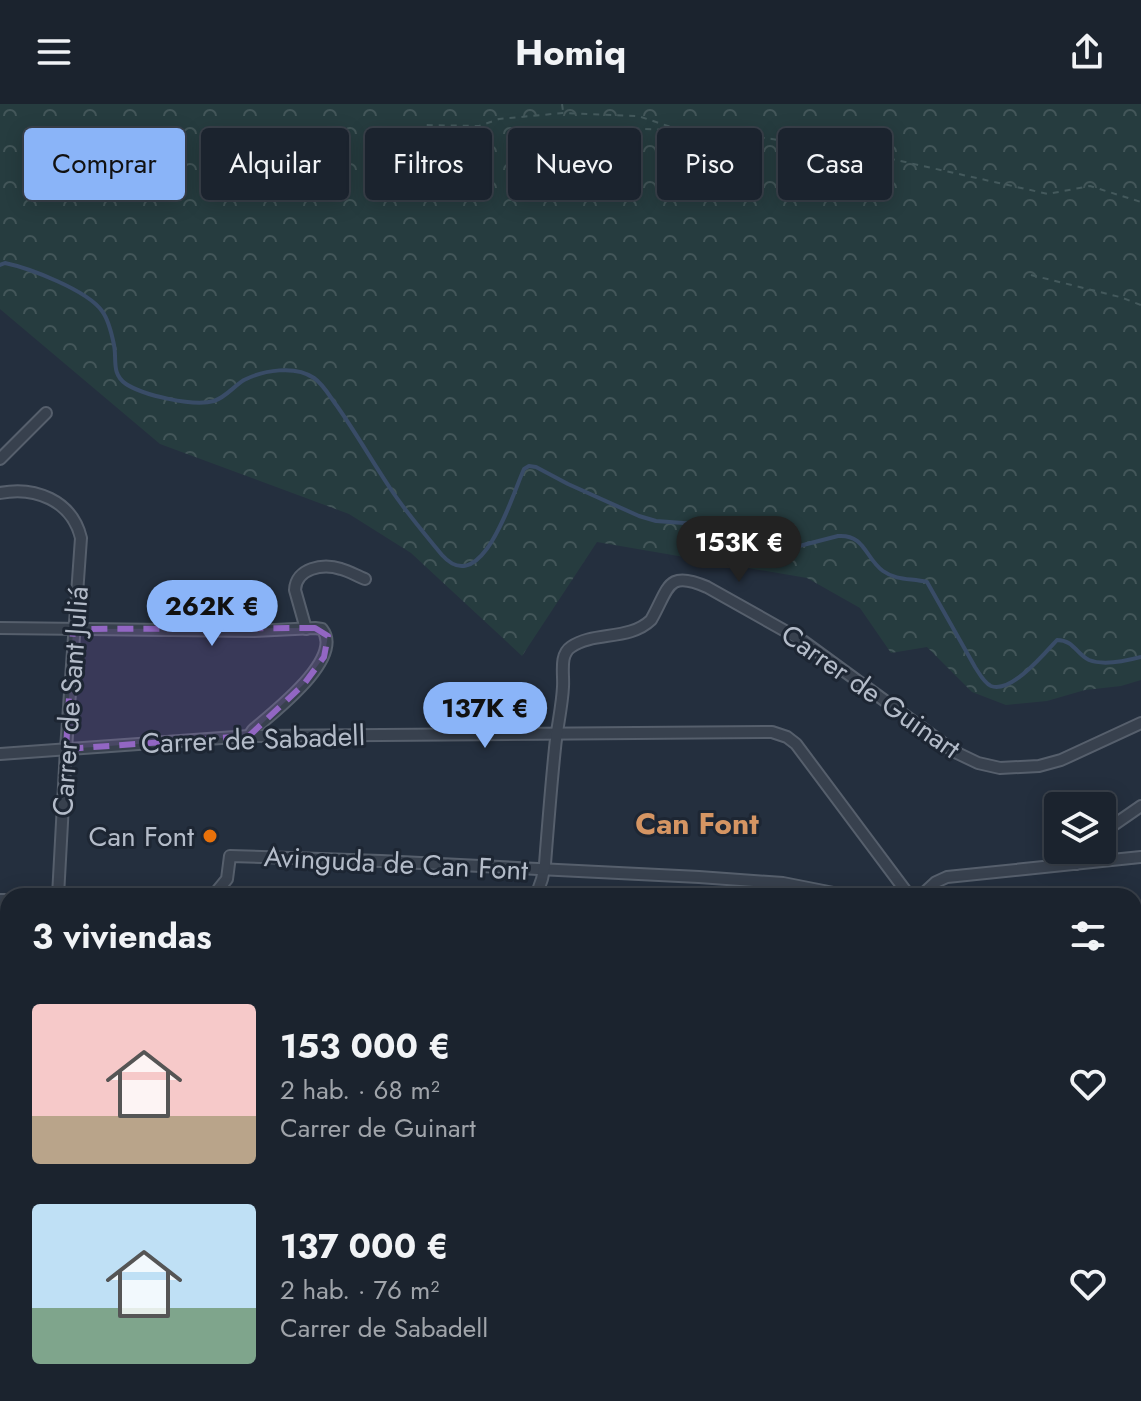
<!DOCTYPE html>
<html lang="es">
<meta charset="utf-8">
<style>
:root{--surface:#1b232e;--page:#242b36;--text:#f1f3f6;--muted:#a0a4aa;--line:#39404a;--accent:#8ab4f8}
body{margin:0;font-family:Jost,sans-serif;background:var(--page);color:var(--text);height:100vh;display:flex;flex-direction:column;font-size:30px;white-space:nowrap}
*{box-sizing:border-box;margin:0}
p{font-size:26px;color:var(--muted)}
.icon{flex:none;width:44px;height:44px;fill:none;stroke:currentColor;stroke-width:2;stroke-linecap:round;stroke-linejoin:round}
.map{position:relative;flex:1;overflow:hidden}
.panel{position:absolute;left:0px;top:784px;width:1142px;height:514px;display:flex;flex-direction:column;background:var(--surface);border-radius:24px 24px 0 0;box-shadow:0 4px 20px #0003,0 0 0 2px var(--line)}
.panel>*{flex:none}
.hud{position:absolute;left:24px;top:24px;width:1094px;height:72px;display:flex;gap:16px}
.fabs{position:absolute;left:1044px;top:688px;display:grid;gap:16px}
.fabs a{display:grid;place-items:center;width:72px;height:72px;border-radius:8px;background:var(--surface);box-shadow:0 4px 20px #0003,0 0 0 2px var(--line);font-size:40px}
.price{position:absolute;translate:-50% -68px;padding:0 18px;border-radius:28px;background:var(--accent);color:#111;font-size:26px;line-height:52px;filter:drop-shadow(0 2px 4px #0008)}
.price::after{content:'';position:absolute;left:50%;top:48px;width:24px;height:18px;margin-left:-12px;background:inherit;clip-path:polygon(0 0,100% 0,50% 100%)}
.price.selected{background:#222;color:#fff}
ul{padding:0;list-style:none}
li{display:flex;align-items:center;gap:24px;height:200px;padding:0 32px}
li span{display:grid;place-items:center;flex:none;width:224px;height:160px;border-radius:8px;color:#555}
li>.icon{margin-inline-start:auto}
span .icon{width:96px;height:96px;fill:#fffc;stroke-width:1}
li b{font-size:34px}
h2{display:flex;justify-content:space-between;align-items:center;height:96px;padding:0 32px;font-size:34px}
.tag{padding:0 28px;border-radius:8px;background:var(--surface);box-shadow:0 4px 20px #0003,0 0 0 2px var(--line);font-size:28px;line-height:72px}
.tag.selected{background:var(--accent);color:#111}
header{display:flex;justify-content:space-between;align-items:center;height:104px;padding:0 32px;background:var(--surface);font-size:36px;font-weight:700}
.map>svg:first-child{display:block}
.forest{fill:url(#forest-crowns)}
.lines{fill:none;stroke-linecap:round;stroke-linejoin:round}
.stream{stroke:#394c67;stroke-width:4}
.street-casing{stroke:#565f6c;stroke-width:14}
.secondary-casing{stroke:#565f6c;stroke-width:18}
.path{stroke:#44595c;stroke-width:2;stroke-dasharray:6 6;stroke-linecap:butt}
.street{stroke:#38414e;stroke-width:10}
.secondary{stroke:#465061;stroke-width:14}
.marked{fill:#9266c3;fill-opacity:0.2;stroke:#9266c3;stroke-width:6;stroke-dasharray:16 10;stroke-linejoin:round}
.food-dot{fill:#e8710a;stroke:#1d2633;stroke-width:3}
.labels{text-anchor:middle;stroke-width:6;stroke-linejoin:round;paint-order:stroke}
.street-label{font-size:28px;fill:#b4bcc9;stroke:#1d2633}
.poi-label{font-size:28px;fill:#b4bcc9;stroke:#1d2633;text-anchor:end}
.neighbourhood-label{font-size:30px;font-weight:bold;fill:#d59563;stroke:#1d2633}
</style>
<header><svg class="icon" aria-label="menu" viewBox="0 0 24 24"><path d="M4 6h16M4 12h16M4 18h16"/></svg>Homiq<svg class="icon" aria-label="share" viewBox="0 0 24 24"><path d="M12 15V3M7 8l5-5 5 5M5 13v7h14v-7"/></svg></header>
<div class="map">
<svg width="1141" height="1297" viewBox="0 0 1141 1297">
<defs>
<pattern id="forest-crowns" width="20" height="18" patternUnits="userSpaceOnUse" patternTransform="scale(2)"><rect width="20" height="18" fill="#263c3f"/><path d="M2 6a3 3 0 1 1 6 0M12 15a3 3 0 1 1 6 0" fill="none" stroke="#435659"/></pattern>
</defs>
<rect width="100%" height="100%" fill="#242f3e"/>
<g class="forest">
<path d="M0 0H1141V576L1121 582 1085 586 1047 597 1006 601 972 588 927 543 891 549 860 504 807 474 597 438 522 552 411 449 349 410 160 340 0 205Z"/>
<path d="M1141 1125V1297H969L972 1290H1134V1127Z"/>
<path d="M8 1232V1290H709L727 1297H0V1236Z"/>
</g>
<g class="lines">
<g class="stream">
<path d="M0 161 5 159C29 164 87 186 102 207 108 215 112 231 114 241 117 255 111 270 126 280 143 291 193 303 214 297 226 293 234 282 244 276 264 266 295 261 314 274 324 281 330 293 337 302 356 329 372 357 390 384 405 407 424 429 442 451 482 496 512 391 524 365L529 362 536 363 568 380 639 412 656 417 738 423 776 448 838 432C865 430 865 454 883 467 897 477 911 474 927 478L975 563C979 569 984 579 991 582 1011 590 1045 549 1057 536 1074 536 1076 550 1089 556 1104 562 1126 557 1141 553"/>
<path d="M0 1105 8 1100"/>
<path d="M665 1290 681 1297"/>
<path d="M17 1297 34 1294 41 1297"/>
<path d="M58 1297 68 1290"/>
</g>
<g class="street-casing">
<g id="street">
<path d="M0 355 46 309"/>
<path d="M0 389C34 382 72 396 81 434L66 645 58 792"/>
<path d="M0 524 254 527 315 524 322 525C345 554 274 608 253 626L249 632"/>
<path d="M306 525 295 486C296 464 323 459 341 465 349 467 357 472 365 475"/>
<path d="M0 650 249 632 772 628 787 633 796 640 908 790"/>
<path d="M1102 729 1141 702"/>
<path d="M1076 760 1082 746"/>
<path d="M923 790 936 778 947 773 1141 753"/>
<path d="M213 792 227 775 230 752 381 757 699 773 783 779 849 792"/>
<path d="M536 792 542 775 545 760C548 721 551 683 555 644 557 623 562 603 563 583 564 570 559 551 571 543 594 527 629 537 651 516 669 485 666 465 707 483L803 537 955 648 978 659 1000 664 1039 662 1061 656 1141 619"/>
<path d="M0 796H8"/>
<path d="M0 845 8 841"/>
<path d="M1134 881 1141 885"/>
<path d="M0 887 8 886"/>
<path d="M0 1008 8 1002"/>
<path d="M0 1219 8 1215"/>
<path d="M854 1297 855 1290"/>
</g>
</g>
<g class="secondary-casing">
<g id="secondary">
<path d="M1134 1089H1141"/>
<path d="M949 1297 950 1290"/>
</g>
</g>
<g class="path">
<path d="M562 0 563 7"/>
<path d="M408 35 424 21 479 22 499 15 563 9 638 12 677 25 734 30 847 45 1048 90 1090 82 1141 98"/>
<path d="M571 89C570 89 564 78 564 77 560 64 575 36 583 26 613 21 645 27 676 25"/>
<path d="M1031 171 1120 193 1141 201"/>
<path d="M1134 1267 1141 1252"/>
<path d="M1122 1297 1124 1290"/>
</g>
<use href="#street" class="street"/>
<use href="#secondary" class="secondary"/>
</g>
<path class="marked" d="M315 524 328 532 324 553 304 580 249 632 66 645 73 525Z"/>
<circle class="food-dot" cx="210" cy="732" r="8"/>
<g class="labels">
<g class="street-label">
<text transform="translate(871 587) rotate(35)" y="10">Carrer de Guinart</text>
<text transform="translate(70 597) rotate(-86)" y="10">Carrer de Sant Juliá</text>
<text transform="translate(253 635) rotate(-2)" y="10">Carrer de Sabadell</text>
<text transform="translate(396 759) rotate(3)" y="10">Avinguda de Can Font</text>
</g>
<g class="poi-label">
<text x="194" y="742">Can Font</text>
</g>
<g class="neighbourhood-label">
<text x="697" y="730">Can Font</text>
</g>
</g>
</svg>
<div class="fabs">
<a><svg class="icon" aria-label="layers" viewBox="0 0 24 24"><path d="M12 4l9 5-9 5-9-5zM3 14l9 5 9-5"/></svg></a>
</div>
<b class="price selected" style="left:739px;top:480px">153K €</b>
<b class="price" style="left:212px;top:544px">262K €</b>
<b class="price" style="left:485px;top:646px">137K €</b>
<div class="hud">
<a class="tag selected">Comprar</a>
<a class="tag">Alquilar</a>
<a class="tag">Filtros</a>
<a class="tag">Nuevo</a>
<a class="tag">Piso</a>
<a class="tag">Casa</a>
</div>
<section class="panel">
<h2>3 viviendas<svg class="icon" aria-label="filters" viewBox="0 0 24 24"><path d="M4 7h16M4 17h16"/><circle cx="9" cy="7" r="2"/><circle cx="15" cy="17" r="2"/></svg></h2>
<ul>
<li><span style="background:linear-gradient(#f6c9c9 70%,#b9a48a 0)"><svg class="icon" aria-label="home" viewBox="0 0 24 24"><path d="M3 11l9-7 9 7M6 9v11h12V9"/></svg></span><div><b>153 000 €</b><p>2 hab. · 68 m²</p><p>Carrer de Guinart</p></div><svg class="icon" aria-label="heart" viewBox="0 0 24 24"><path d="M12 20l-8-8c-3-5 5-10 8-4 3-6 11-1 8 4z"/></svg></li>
<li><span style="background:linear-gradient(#bfe0f5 65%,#7fa58c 0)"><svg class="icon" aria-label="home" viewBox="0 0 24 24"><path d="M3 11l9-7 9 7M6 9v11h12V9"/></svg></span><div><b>137 000 €</b><p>2 hab. · 76 m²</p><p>Carrer de Sabadell</p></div><svg class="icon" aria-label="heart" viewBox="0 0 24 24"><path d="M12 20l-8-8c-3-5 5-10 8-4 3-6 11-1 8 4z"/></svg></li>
</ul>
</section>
</div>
